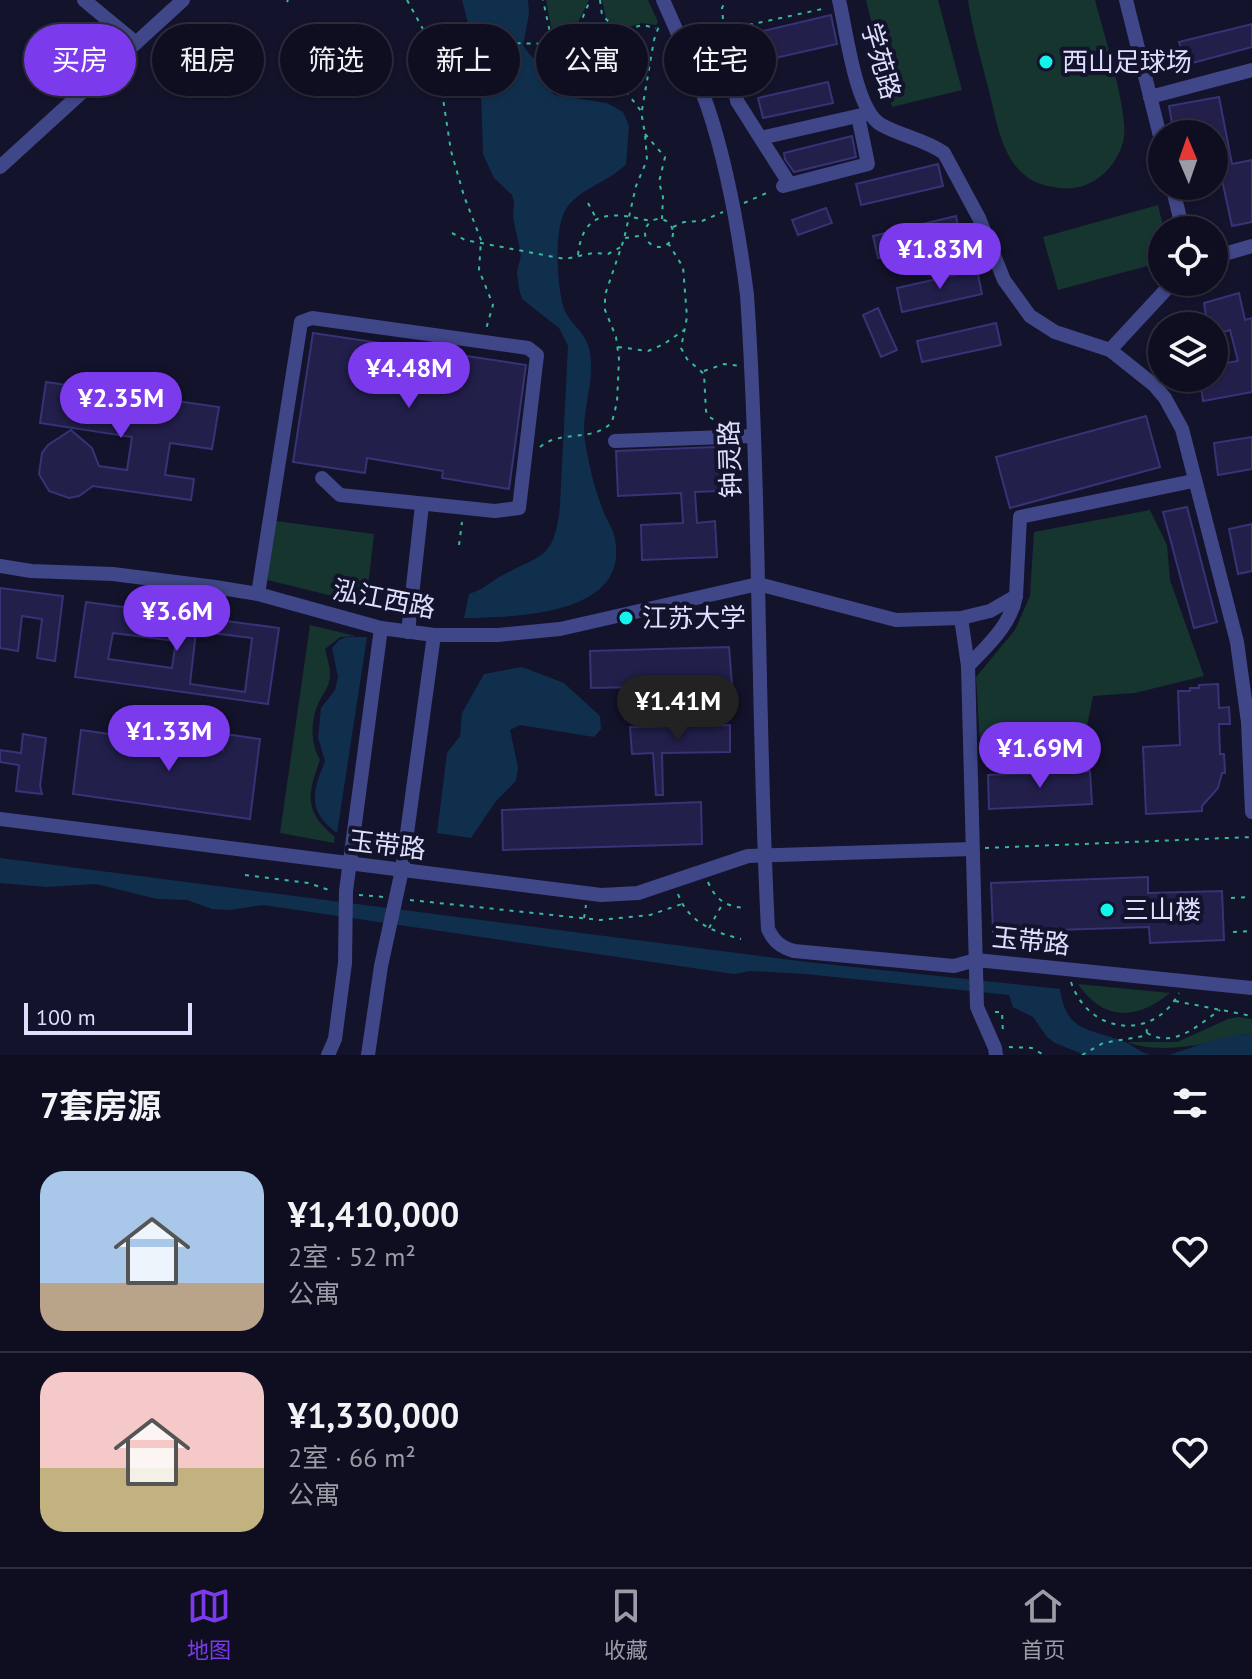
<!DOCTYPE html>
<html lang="zh">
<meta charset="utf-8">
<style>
:root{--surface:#0e0e20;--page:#171729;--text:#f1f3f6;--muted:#9b9ca5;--line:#2e2e3e;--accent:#7c3aed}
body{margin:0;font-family:"PT Sans","Noto Sans SC",sans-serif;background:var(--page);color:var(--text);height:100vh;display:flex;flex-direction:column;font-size:30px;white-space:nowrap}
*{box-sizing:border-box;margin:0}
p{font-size:26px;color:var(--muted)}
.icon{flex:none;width:44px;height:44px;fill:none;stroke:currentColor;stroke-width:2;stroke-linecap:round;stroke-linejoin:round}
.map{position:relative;height:1055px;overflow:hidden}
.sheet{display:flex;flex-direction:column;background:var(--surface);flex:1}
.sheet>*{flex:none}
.top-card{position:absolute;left:24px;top:24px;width:800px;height:72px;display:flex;gap:16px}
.needle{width:52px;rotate:358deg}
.tools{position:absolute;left:1148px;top:120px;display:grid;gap:16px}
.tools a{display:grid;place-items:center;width:80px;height:80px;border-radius:50%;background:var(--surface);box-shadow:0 2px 6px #0004,0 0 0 2px var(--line);font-size:40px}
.scale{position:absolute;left:24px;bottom:20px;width:168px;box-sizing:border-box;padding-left:8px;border:4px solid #dedffe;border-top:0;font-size:22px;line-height:28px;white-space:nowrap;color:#dedffe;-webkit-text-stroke:6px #13132b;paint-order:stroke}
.price{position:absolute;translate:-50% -68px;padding:0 18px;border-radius:28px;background:var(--accent);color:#fff;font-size:26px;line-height:52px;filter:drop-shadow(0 2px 4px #0008)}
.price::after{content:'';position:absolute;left:50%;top:48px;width:24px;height:18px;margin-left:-12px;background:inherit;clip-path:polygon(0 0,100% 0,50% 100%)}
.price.on{background:#222;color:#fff}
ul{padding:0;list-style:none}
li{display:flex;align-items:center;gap:24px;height:200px;padding:0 40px}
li+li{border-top:2px solid var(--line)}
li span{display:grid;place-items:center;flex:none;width:224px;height:160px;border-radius:24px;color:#555}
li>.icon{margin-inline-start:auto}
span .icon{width:96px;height:96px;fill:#fffc;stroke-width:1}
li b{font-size:34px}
h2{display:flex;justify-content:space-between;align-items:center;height:96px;padding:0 40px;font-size:34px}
.pill{padding:0 28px;border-radius:36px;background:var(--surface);box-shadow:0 2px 6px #0004,0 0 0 2px var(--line);font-size:28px;line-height:72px}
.pill.on{background:var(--accent);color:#fff}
.tab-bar{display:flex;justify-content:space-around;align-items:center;height:112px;border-top:2px solid var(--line);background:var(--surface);font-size:22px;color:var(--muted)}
.tab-bar a{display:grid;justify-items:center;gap:4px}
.tab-bar .on{color:var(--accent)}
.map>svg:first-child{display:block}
.green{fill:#16352f}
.water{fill:#102f4d}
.building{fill:#221f4b;stroke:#363376;stroke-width:2;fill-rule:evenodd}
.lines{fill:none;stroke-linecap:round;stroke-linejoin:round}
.path{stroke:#37b99f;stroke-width:2;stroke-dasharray:4 6;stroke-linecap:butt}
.minor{stroke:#404788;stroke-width:14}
.poi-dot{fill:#13f5eb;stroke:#13132b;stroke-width:3}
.labels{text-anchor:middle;stroke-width:8;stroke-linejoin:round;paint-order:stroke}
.street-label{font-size:26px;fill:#dedffe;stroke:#13132b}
.poi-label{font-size:26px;fill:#dedffe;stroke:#13132b;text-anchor:start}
</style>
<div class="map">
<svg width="1252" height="1055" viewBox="0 0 1252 1055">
<rect width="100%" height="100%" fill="#13132b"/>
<g class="green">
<path d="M546 0H589L569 40 554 42Z"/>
<path d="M602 0H648L658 22 656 25 642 23 629 27 613 24 606 18Z"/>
<path d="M866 0H938L962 90 892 107Z"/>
<path d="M968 0H1095C1103 31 1128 110 1124 137 1121 158 1104 179 1083 186 1073 189 1064 189 1053 187 1002 180 998 124 987 83 980 56 972 28 968 0Z"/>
<path d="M1158 205 1164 230H1162V262L1058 290 1043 237Z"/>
<path d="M1150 510 1167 545 1170 580 1204 676 1135 693 1093 696 1082 751 981 760 976 677 1015 630 1030 596 1034 532Z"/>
<path d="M276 521 374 534 366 604 267 580Z"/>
<path d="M310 625 356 636 340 637 325 649C327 657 330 666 330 674 330 687 323 693 318 704 310 722 311 745 320 760 307 795 304 812 335 837L334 843 280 833Z"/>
<path d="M1078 984 1170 993C1137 1020 1104 1022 1078 984Z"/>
<path d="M1239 1017 1252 1019V1035L1245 1034C1209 1044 1160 1055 1127 1042H1177L1228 1019Z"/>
</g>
<g class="water">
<path d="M462 0H528L529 14 523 45 529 54 537 61 548 89 555 95 607 103 623 112 629 126 626 164C609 183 575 189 564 213 554 234 557 287 564 309 569 322 584 332 588 345 598 377 580 410 585 442 589 465 595 491 604 513 607 521 612 527 614 535 634 616 516 617 464 618L469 594C484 589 490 582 503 575 544 553 554 559 560 506L568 346 559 328 522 299 519 289 517 272 521 255 513 217 514 201 512 195 494 178 483 154 481 90 474 47Z"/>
<path d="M346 637H367L337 833C306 810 313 792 325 761L318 738 321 708 335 690 338 677 332 648 339 640Z"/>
<path d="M522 667 564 683 600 716 601 729 594 737 520 725 510 730 518 767 516 781 496 801 471 838 437 833 447 753 460 736 462 713 484 674Z"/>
<path d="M0 858 807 962 1060 989C1066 1032 1088 1028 1122 1041 1132 1044 1139 1052 1150 1055H1085L1055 1043 1047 1037 1033 1017 1013 1007 1009 995 805 974 751 971 734 974 263 905 230 910 212 909 187 900 157 899 96 884 47 887 0 883Z"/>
<path d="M1245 1034 1252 1035V1055H1169L1220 1038Z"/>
</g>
<g class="building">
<path d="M831 15 837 44 744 65 738 37Z"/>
<path d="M1252 24V47L1185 65 1179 42Z"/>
<path d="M828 82 833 103 763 118 758 98Z"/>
<path d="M1219 97 1232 164 1252 160V222L1232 226 1219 166 1214 167V134H1174L1169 106Z"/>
<path d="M852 136 856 157 794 172 785 159 784 153Z"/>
<path d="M938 164 943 186 861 205 856 184Z"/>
<path d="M826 208 832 223 798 235 792 220Z"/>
<path d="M956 216 961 239 878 258 873 236Z"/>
<path d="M977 270 982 294 902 312 897 288Z"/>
<path d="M1239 293 1245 320 1252 318V392L1203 401 1200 378H1214V365L1238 361 1230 330 1214 335V326H1178V323L1206 316 1204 303Z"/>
<path d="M878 308 897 350 881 357 863 315Z"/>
<path d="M996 323 1001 345 922 362 917 341Z"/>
<path d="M313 333 526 365 509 489 442 478 443 471 367 458 365 473 293 462Z"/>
<path d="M46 382 219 407 212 449 170 443 165 475 194 479 191 500 93 486 79 496 69 498 49 491 39 474 42 453 48 445 71 430 92 448 99 466 127 470 132 437 40 423Z"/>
<path d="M1146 416 1160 467 1010 508 996 457Z"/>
<path d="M1252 437V469L1218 475 1214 443Z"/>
<path d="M740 446 742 490 695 492 697 523 715 521 717 557 642 560 641 525 683 523 681 493 618 496 616 451Z"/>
<path d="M1187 507 1217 622 1194 628 1163 512Z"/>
<path d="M1252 524V571L1238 574 1229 529Z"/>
<path d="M0 588 63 596 55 661 37 658 42 619 22 616 18 651 0 648Z"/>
<path d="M86 602 279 628 268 704 75 677ZM196 631 252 638 245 692 190 684ZM113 633 176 641 172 668 108 659Z"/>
<path d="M729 647 732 685 702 686 703 712H695L693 686 591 688 590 651Z"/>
<path d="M1218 684 1219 708 1229 707 1230 724H1219L1220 754H1224L1225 773H1222L1218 788 1202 806V811L1146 814 1143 747 1180 745 1178 691H1190V688H1199V685Z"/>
<path d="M730 725V752L662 753 663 795H656L653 753 632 754 630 727Z"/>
<path d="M81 730 223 750 225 734 260 739 250 819 73 794Z"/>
<path d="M23 734 46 738 40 786 42 794 16 791 19 765 0 762V750L21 753Z"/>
<path d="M1090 771 1092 804 989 809 988 775Z"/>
<path d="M701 802 702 844 503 850 502 810Z"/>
<path d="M1148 877V893L1222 891 1224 940 1150 943 1149 927 993 932 991 883Z"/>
</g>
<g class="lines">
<g class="path">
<path d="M407 0 436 53 451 151 464 196 481 240 479 270 493 305 486 329"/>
<path d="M600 0 602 15 612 25"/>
<path d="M287 2 288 0"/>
<path d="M723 19 722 8 726 0"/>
<path d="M739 27 827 8"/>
<path d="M578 33 616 25 629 29 642 25 656 28"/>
<path d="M420 69 434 46 450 42 561 44C580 39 581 15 591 0"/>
<path d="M642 110 654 40 660 23"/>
<path d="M645 134 665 157 659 182 663 197 662 219"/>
<path d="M588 203 596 218"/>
<path d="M744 203 771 191"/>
<circle cx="659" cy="233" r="14"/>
<path d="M673 227 684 222 702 221 723 212"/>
<path d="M452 233 465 240 565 259 593 253 608 254 621 247"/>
<path d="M625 238 646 235"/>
<path d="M668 243 683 267 687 317 681 348 687 359 704 374 706 411 708 416 719 423"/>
<path d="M578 255C583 207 615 213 651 221"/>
<path d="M618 347 648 351 664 344 684 330"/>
<path d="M704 371 724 364 740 366"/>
<path d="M540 447C561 429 593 443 612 422L617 402 619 359 616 337 605 310V295L624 239 636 186 647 160 645 134 641 111 628 94 621 88 585 78 564 63 554 51 543 0"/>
<path d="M459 545 462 522"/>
<path d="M985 848 1252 837"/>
<path d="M245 875 308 883 332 891"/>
<path d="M708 882C716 900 725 906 744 908"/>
<path d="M678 894C688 922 713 932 741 939"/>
<path d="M359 895 384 897"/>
<path d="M1231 898 1249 897"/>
<path d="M410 900 600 920 650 915 682 904"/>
<path d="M584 918 586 905"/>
<path d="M709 928 722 905"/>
<path d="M1233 932 1251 931"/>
<path d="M1071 982C1088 1034 1153 1042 1179 993"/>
<path d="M1175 1001 1252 1016"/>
<path d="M995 1012H1002L1003 1034"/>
<path d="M1147 1033C1174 1049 1198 1025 1220 1010"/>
<path d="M1009 1047 1032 1048 1044 1055"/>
<path d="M1082 1055 1103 1043 1144 1036 1147 1033 1146 1025"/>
</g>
<g class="minor">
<path d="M84 0 136 43"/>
<path d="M663 0C679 36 695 71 708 108 728 168 739 232 747 295 761 506 757 718 768 929 774 942 781 947 794 951L954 966 976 960 1252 988"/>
<path d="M839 0C846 29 855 108 880 124 900 136 925 139 944 153L979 218 1004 280 1030 316 1055 332 1110 350 1154 385 1165 398 1182 429 1237 642 1248 722 1252 812"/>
<path d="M1126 0 1162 144"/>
<path d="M725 30 737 101 789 183"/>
<path d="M1150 97 1252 70"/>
<path d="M761 138 866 114"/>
<path d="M0 167 183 0"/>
<path d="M783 186 868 164 858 116"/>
<path d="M1172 186 1183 230"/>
<path d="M1214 257 1252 246"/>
<path d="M1110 350 1173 282"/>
<path d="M615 441 753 436"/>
<path d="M0 566 31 571 113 574 215 587 258 594 381 628 434 635H498L560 629 758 584 896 620 961 618 990 611 1016 596 1020 517 1193 481"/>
<path d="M258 594 301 322 312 318 528 348 537 355 519 508 495 511 340 495 322 478"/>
<path d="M961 618 968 666"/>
<path d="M408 632 422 505"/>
<path d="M0 819 601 895 638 893 748 856 972 849"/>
<path d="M328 1055 335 1039 345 963 346 891 381 628"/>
<path d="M368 1055 381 966 402 870 434 635"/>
<path d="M996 1055 995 1048 977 1007 968 666C987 646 1011 625 1016 596"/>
</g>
</g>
<g class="poi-dot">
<circle cx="1046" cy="62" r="8"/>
<circle cx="626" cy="618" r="8"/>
<circle cx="1107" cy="910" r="8"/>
</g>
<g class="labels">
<g class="street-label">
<text transform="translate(881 61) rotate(74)" y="9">学苑路</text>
<text transform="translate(730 459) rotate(-92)" y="9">钟灵路</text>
<text transform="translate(384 599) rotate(11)" y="9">泓江西路</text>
<text transform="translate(387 845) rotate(7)" y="9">玉带路</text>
<text transform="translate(1031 941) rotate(6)" y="9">玉带路</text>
</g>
<g class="poi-label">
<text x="1062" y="71">西山足球场</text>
<text x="642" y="627">江苏大学</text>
<text x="1123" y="919">三山楼</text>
</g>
</g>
</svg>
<div class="tools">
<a><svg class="needle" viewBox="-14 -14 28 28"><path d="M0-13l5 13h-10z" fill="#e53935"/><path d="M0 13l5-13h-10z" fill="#9b9ca5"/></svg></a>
<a><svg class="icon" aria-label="locate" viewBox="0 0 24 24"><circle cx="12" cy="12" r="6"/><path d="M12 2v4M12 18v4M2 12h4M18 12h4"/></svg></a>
<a><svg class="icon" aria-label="layers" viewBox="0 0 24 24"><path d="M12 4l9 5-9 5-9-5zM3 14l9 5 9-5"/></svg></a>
</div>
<div class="scale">100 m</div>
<b class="price" style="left:940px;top:291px">¥1.83M</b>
<b class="price" style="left:409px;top:410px">¥4.48M</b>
<b class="price" style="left:121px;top:440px">¥2.35M</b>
<b class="price" style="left:177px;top:653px">¥3.6M</b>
<b class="price on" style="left:678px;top:743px">¥1.41M</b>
<b class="price" style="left:169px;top:773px">¥1.33M</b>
<b class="price" style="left:1040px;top:790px">¥1.69M</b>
<div class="top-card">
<a class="pill on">买房</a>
<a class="pill">租房</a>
<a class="pill">筛选</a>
<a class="pill">新上</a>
<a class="pill">公寓</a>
<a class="pill">住宅</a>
</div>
</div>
<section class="sheet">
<h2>7套房源<svg class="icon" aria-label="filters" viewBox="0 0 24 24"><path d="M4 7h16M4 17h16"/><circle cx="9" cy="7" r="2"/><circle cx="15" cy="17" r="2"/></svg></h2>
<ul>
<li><span style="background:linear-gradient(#a9c7e8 70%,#b9a48a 0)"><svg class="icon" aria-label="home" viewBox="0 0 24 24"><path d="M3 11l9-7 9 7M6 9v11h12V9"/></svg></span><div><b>¥1,410,000</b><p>2室 · 52 m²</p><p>公寓</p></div><svg class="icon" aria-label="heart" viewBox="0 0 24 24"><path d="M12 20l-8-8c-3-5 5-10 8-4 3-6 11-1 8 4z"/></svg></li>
<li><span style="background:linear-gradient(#f6c9c9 60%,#c2b280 0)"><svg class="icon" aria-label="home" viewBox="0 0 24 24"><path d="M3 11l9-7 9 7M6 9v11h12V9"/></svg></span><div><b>¥1,330,000</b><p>2室 · 66 m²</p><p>公寓</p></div><svg class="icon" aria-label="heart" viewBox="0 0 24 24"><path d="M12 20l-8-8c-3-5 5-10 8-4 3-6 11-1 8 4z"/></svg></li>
</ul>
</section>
<nav class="tab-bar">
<a class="on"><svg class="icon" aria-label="map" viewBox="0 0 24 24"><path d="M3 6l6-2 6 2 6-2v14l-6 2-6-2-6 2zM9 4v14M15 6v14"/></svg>地图</a>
<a><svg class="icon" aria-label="saved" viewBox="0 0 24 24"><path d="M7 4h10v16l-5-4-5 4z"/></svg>收藏</a>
<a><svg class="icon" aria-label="home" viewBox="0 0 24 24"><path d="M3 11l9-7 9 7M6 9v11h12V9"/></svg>首页</a>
</nav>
